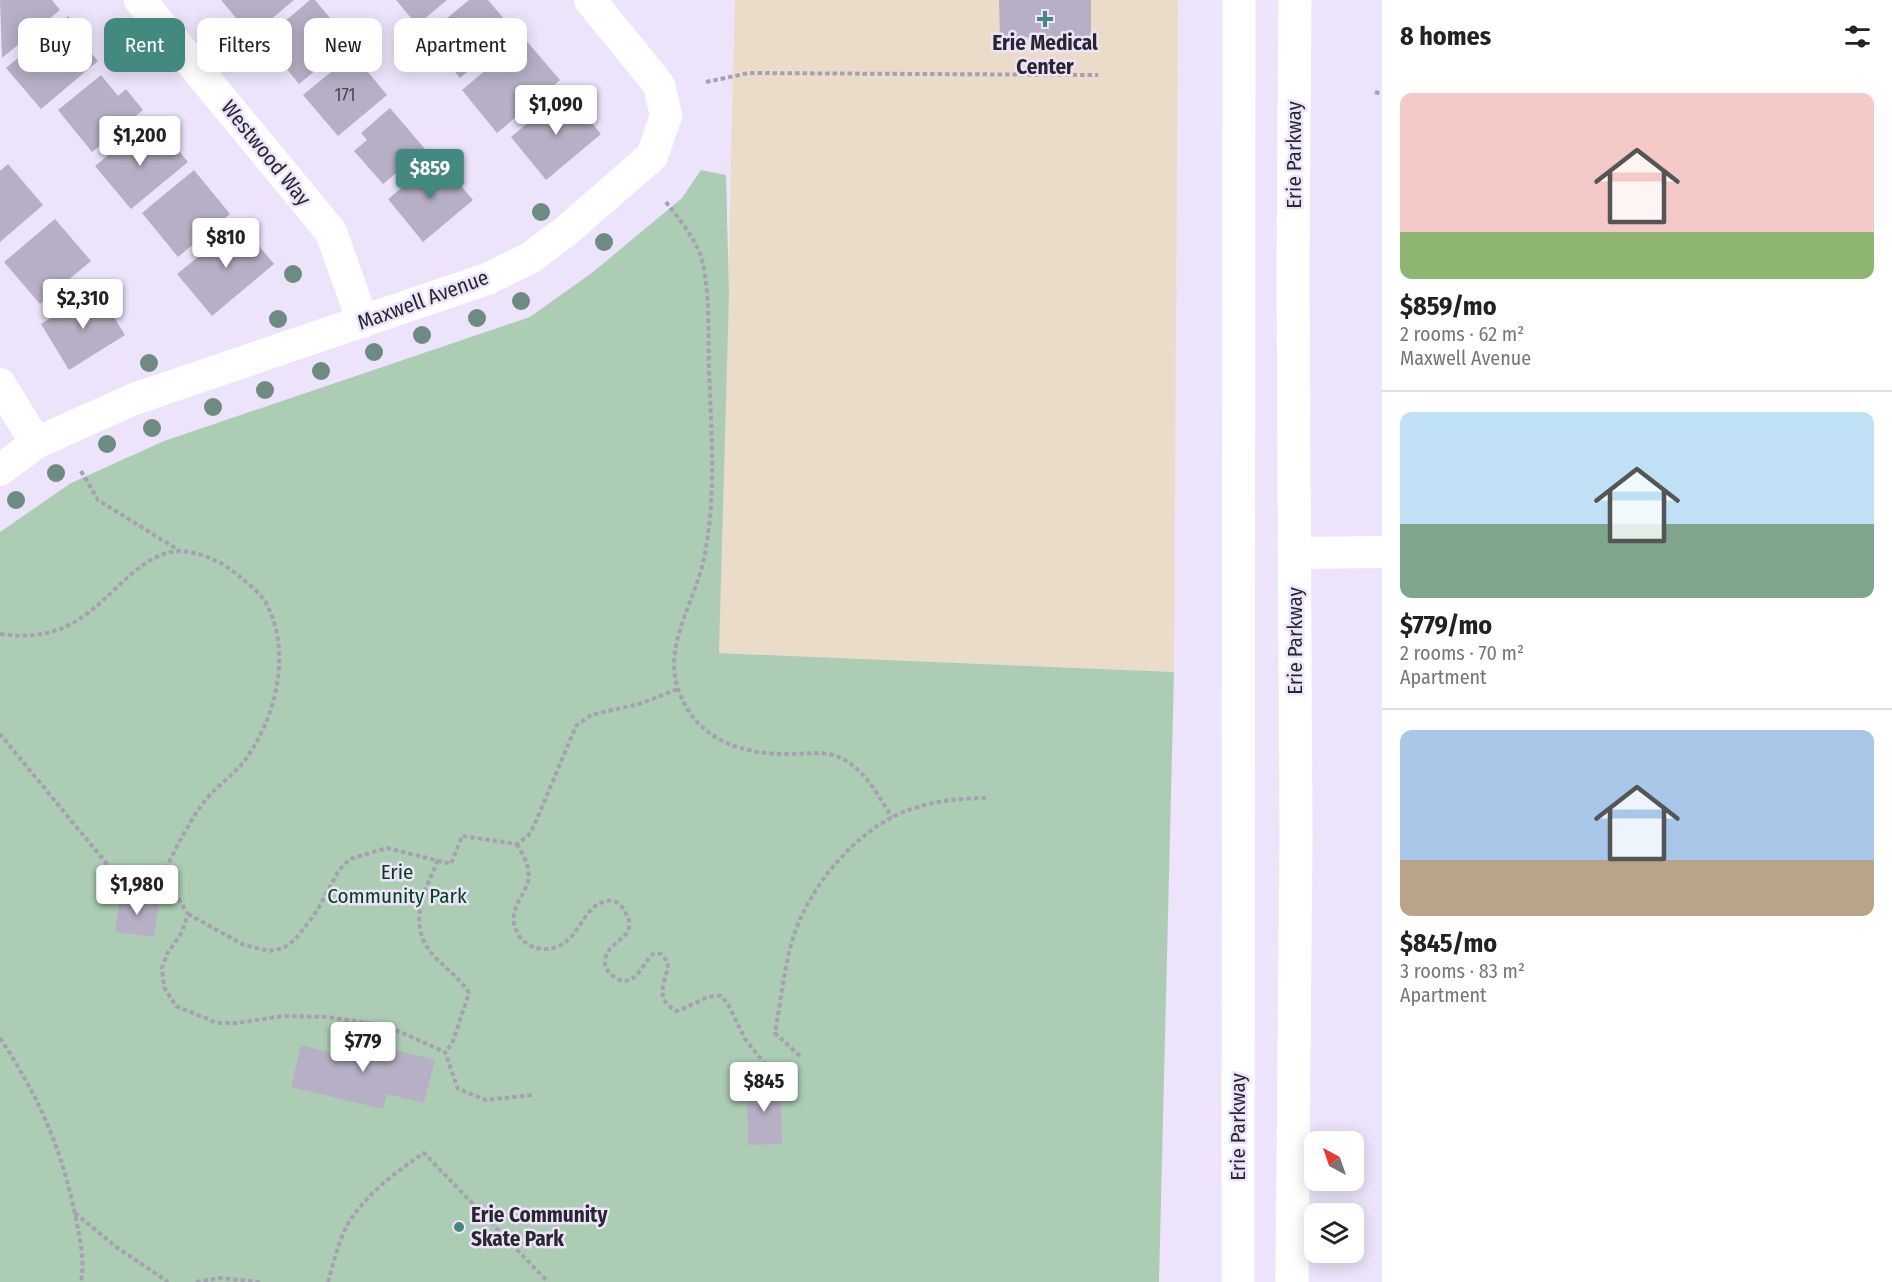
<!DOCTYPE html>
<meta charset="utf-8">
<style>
:root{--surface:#fff;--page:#f2f2f2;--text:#222;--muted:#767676;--line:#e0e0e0;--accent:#438980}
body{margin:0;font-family:"Fira Sans Condensed",sans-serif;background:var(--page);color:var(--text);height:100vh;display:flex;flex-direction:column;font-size:22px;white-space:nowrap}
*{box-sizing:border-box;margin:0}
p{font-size:20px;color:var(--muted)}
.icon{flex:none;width:33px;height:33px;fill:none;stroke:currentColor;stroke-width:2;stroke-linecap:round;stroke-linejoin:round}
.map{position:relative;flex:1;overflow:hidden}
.drawer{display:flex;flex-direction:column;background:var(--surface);width:510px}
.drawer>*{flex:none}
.guide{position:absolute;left:18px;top:18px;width:570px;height:54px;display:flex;gap:12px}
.needle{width:39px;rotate:320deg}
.fabs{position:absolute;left:1304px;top:1131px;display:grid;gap:12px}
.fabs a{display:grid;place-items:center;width:60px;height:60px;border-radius:12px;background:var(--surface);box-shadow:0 3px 15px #0003;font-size:30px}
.price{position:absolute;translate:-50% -51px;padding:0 14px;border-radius:6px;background:#fff;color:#222;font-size:20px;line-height:39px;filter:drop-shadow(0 2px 3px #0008)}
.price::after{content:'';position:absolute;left:50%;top:36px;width:18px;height:14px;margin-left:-9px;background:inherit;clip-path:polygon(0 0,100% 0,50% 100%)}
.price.current{background:var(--accent);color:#fff}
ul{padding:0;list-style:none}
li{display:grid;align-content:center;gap:12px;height:318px;padding:0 18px}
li+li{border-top:2px solid var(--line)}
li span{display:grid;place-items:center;height:186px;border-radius:12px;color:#555}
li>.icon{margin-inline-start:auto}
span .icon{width:108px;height:108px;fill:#fffc;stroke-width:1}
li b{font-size:26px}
h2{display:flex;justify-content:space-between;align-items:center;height:72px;padding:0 18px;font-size:26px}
.chip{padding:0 21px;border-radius:12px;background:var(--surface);box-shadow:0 3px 15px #0003;font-size:21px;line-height:54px}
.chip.current{background:var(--accent);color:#fff}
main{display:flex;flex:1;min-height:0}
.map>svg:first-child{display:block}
.commercial{fill:#ebdcc9}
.green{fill:#accdb3}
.building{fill:#b7afc5}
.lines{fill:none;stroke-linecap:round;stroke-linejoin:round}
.path{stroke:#a7a0b2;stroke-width:4;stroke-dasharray:4.5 3;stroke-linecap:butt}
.minor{stroke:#fff;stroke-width:32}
.secondary{stroke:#fff;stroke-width:33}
.tree{fill:#6d8b81}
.poi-dot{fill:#438980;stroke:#ede4fb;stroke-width:2}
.labels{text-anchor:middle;stroke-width:5;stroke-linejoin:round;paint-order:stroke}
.number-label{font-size:18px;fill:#4c4854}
.poi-label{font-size:21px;font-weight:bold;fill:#29262f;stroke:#ede4fb}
.street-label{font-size:21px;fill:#29262f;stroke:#ede4fb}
.park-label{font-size:21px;fill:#04421d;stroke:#ede4fb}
</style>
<main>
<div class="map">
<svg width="1382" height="1282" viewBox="0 0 1382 1282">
<rect width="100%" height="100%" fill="#ede4fb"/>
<path class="commercial" d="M735 0H1178L1174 672 719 653Z"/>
<path class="green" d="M701 170 726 175 729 294 719 653 1174 672 1159 1282H0V532L71 483 164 441 530 317 593 272 682 198Z"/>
<g class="building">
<path d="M0 0H52L60 10 2 58Z"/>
<path d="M221 0H294L251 36Z"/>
<path d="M310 0H315L350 42 299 84 263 40Z"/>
<path d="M396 0H447L417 25Z"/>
<path d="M469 0H488L515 32 460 78 425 36Z"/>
<path d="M999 0H1091V36L1000 38Z"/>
<path d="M68 16 88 40 83 44 98 61 41 109 6 68Z"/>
<path d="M524 38 560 80 497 133 462 90Z"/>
<path d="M353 54 387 95 338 136 303 95Z"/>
<path d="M101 75 118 96 126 89 143 110 92 152 58 110Z"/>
<path d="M565 92 601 134 546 180 511 137Z"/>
<path d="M390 108 425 149 383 184 354 151 367 140 361 133Z"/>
<path d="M143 127 160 147 169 139 188 162 131 209 95 166Z"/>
<path d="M438 158 473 200 423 242 388 199Z"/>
<path d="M8 164 43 205 0 242V171Z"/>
<path d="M194 170 230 214 178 257 142 213Z"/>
<path d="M55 219 91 261 40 304 4 262Z"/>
<path d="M240 223 274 264 212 316 177 274Z"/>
<path d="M97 289 125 335 69 370 41 324Z"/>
<path d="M120 895 159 901 154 937 115 932Z"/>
<path d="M339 1036 435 1060 424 1103 387 1094 383 1109 291 1087 301 1045 335 1054Z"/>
<path d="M780 1080 782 1144 748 1145 747 1081Z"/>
</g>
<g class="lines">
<g class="path">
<path d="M706 82 749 73 1098 75"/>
<path d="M1375 92 1382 94"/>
<path d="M666 202C680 220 698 241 703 264 710 297 708 334 709 368 711 431 717 495 704 558 696 600 663 644 678 689 695 739 741 755 790 754 808 754 826 750 843 759 866 771 878 796 892 817"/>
<path d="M81 471 98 500 180 551"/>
<path d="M0 634C53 641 80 624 116 588 130 575 146 560 164 554 189 545 220 560 239 576 250 585 264 596 269 609 291 657 275 719 245 760 234 775 216 786 204 802 188 823 176 849 163 873L111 869 0 734"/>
<path d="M517 844C520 851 527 860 528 869 534 893 500 908 520 937 526 945 535 949 544 949 581 948 578 908 606 901 613 900 618 902 622 907 645 939 607 938 605 960 604 966 608 973 613 976 634 992 642 964 653 954H661L668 962C667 983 652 996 676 1011 692 1007 705 994 721 996L729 1006 745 1039 765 1064"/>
<path d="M438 860C423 895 405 928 437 959 448 970 461 980 469 993L452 1044 445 1052"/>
<path d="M163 873 188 914 182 932 167 954 162 968 164 987 176 1006 217 1023H237L283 1016 328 1017 387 1026 445 1052 458 1089 486 1100 532 1095"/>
<path d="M188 914 244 945 269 951 283 948 295 940 317 911 339 870 350 859 387 848 451 864 462 836 517 844 528 836 534 826 576 726 591 715 639 704 678 689"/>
<path d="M0 1038C39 1097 62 1149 76 1219 80 1241 85 1259 81 1282"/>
<path d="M800 1056 775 1033C781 1001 784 966 794 935 809 889 849 840 891 818 920 802 956 798 988 798"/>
<path d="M75 1213 115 1246 168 1282"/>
<path d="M196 1282 220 1278 260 1282"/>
<path d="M328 1282C334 1262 339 1237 351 1219 369 1192 397 1171 424 1153L548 1282"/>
</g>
<g class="minor">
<path d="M140 0 331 232 363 322"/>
<path d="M0 384 36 443"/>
<path d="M0 470 36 443 134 399 487 279 530 258 566 231 652 156 666 116 659 85 590 0"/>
<path d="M1295 553 1382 552"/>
</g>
<g class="secondary">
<path d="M1238 1282 1239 0"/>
<path d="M1292 1282 1296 839 1293 273 1295 0"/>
</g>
</g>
<g class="tree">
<circle cx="541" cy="212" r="9"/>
<circle cx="604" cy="242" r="9"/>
<circle cx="293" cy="274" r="9"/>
<circle cx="521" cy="301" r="9"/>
<circle cx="477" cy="318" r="9"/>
<circle cx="278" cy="319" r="9"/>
<circle cx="422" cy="335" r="9"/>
<circle cx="374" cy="352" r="9"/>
<circle cx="149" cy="363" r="9"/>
<circle cx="321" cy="371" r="9"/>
<circle cx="265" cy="390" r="9"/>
<circle cx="213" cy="407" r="9"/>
<circle cx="152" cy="428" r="9"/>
<circle cx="107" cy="444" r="9"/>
<circle cx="56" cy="473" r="9"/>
<circle cx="16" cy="500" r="9"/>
</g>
<g class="poi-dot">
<path d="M1042 10h6v6h6v6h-6v6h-6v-6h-6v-6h6z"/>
<circle cx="459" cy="1227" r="6"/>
</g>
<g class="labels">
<g class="number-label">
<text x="345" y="101">171</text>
</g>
<g class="poi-label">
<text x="1045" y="50">Erie Medical<tspan x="1045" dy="24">Center</tspan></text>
<text x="471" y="1222" text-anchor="start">Erie Community<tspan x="471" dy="24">Skate Park</tspan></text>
</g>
<g class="street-label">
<text transform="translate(266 153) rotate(51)" y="7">Westwood Way</text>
<text transform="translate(1294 155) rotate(-90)" y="7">Erie Parkway</text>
<text transform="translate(423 300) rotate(-20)" y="7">Maxwell Avenue</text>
<text transform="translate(1295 641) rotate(-90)" y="7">Erie Parkway</text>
<text transform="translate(1238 1127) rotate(-90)" y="7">Erie Parkway</text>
</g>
<g class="park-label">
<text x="397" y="879">Erie<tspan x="397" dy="24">Community Park</tspan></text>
</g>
</g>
</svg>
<div class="fabs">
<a><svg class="needle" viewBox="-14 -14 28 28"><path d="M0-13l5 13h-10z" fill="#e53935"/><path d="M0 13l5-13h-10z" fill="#767676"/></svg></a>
<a><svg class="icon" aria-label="layers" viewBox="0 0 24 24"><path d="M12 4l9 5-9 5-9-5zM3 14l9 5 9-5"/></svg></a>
</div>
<b class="price" style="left:556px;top:136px">$1,090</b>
<b class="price" style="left:140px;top:167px">$1,200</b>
<b class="price current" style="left:430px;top:200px">$859</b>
<b class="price" style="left:226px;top:269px">$810</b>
<b class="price" style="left:83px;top:330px">$2,310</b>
<b class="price" style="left:137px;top:916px">$1,980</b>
<b class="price" style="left:363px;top:1073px">$779</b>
<b class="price" style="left:764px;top:1113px">$845</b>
<div class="guide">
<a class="chip">Buy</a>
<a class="chip current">Rent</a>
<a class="chip">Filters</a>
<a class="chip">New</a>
<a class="chip">Apartment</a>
</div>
</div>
<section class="drawer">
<h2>8 homes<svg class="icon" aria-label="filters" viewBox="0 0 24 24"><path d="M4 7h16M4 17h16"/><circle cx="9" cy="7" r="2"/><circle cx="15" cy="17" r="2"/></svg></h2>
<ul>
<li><span style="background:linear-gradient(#f6c9c9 75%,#8fb573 0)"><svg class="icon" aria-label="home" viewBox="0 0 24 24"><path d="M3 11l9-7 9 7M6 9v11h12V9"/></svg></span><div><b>$859/mo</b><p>2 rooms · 62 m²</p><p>Maxwell Avenue</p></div></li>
<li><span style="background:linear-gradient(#bfe0f5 60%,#7fa58c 0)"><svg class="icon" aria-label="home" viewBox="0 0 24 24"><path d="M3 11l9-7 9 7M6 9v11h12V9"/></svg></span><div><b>$779/mo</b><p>2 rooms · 70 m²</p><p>Apartment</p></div></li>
<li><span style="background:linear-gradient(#a9c7e8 70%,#b9a48a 0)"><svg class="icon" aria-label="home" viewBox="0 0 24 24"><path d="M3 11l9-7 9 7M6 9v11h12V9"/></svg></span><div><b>$845/mo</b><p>3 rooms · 83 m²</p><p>Apartment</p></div></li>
</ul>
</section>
</main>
